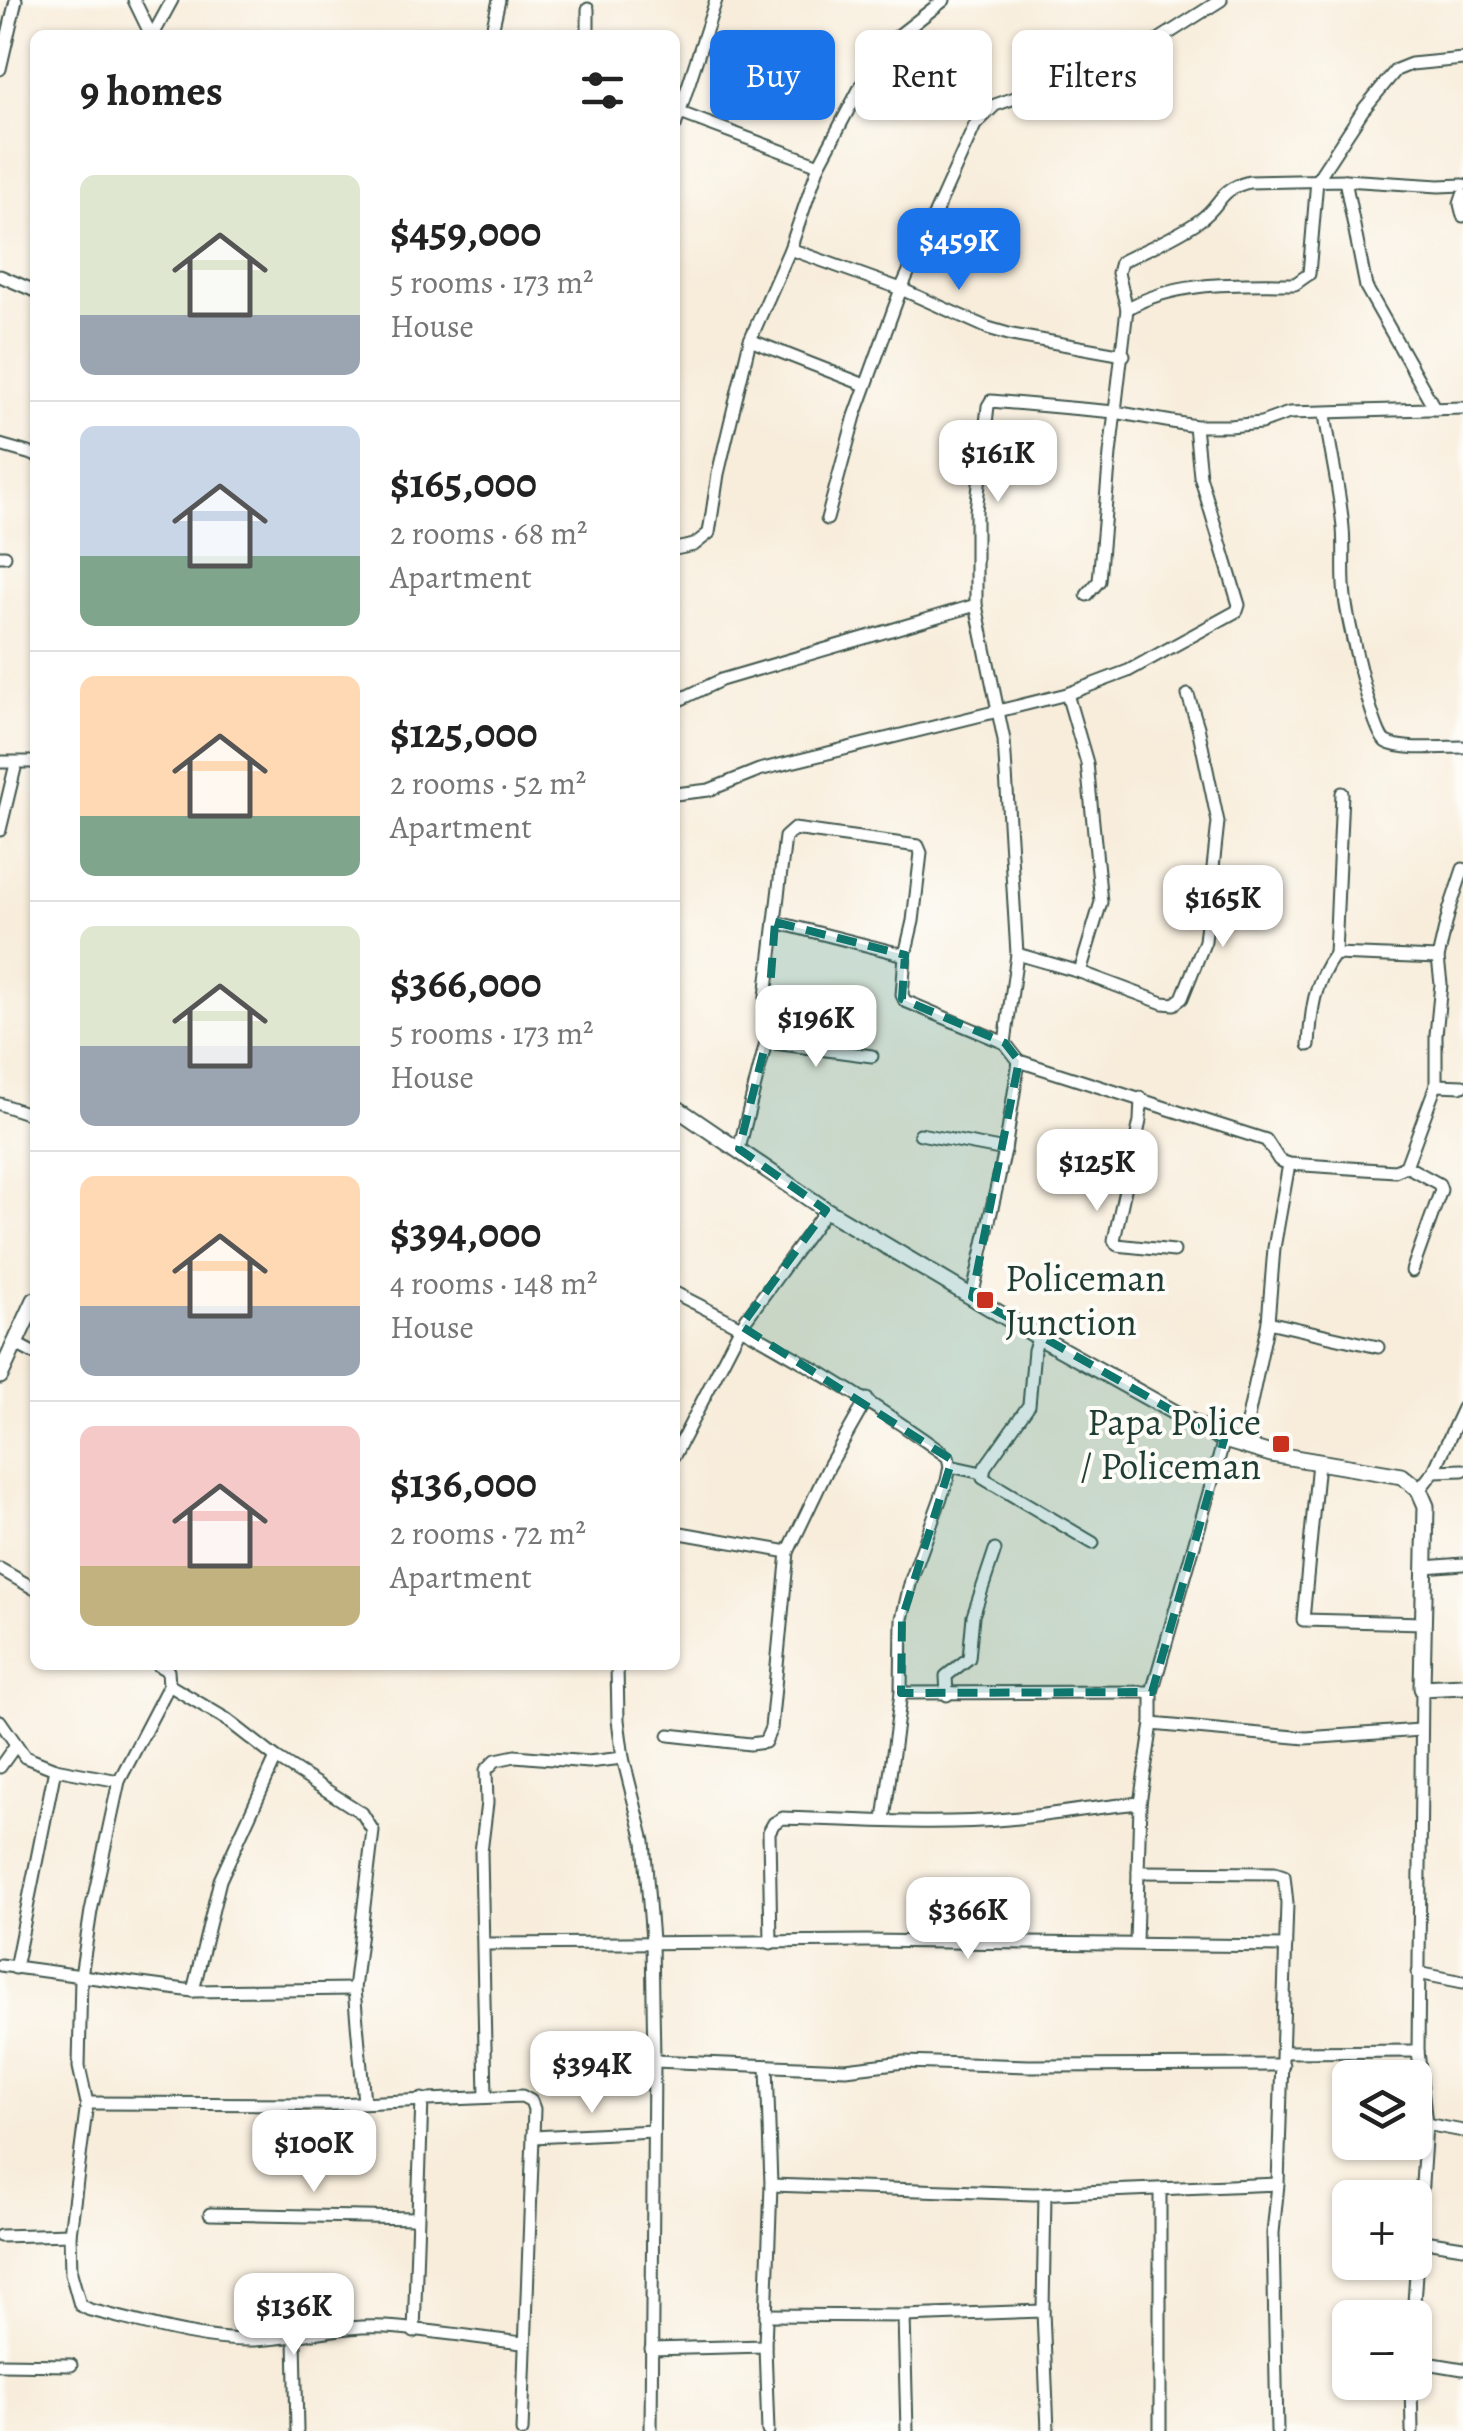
<!DOCTYPE html>
<meta charset="utf-8">
<style>
:root{--surface:#fff;--page:#f2f2f2;--text:#222;--muted:#767676;--line:#e0e0e0;--accent:#1a73e8}
body{margin:0;font-family:Alegreya,serif;background:var(--page);color:var(--text);height:100vh;display:flex;flex-direction:column;font-size:38px;white-space:nowrap}
*{box-sizing:border-box;margin:0}
p{font-size:32px;color:var(--muted)}
.icon{flex:none;width:55px;height:55px;fill:none;stroke:currentColor;stroke-width:2;stroke-linecap:round;stroke-linejoin:round}
.map{position:relative;flex:1;overflow:hidden}
.drawer{position:absolute;left:30px;top:30px;width:650px;height:1640px;display:flex;flex-direction:column;background:var(--surface);border-radius:15px;box-shadow:0 2px 8px #0004}
.drawer>*{flex:none}
.hud{position:absolute;left:710px;top:30px;width:602px;height:90px;display:flex;gap:20px}
.tools{position:absolute;left:1332px;top:2060px;display:grid;gap:20px}
.tools a{display:grid;place-items:center;width:100px;height:100px;border-radius:15px;background:var(--surface);box-shadow:0 2px 8px #0004;font-size:50px}
.price{position:absolute;translate:-50% -85px;padding:0 22px;border-radius:20px;background:#fff;color:#222;font-size:32px;line-height:65px;filter:drop-shadow(0 2px 5px #0008)}
.price::after{content:'';position:absolute;left:50%;top:60px;width:30px;height:22px;margin-left:-15px;background:inherit;clip-path:polygon(0 0,100% 0,50% 100%)}
.price.current{background:var(--accent);color:#fff}
ul{padding:0;list-style:none}
li{display:flex;align-items:center;gap:30px;height:250px;padding:0 50px}
li+li{border-top:2px solid var(--line)}
li span{display:grid;place-items:center;flex:none;width:280px;height:200px;border-radius:15px;color:#555}
li>.icon{margin-inline-start:auto}
span .icon{width:120px;height:120px;fill:#fffc;stroke-width:1}
li b{font-size:42px}
h2{display:flex;justify-content:space-between;align-items:center;height:120px;padding:0 50px;font-size:42px}
.tag{padding:0 35px;border-radius:15px;background:var(--surface);box-shadow:0 2px 8px #0004;font-size:35px;line-height:90px}
.tag.current{background:var(--accent);color:#fff}
.map>svg:first-child{display:block}
.lines{fill:none;stroke-linecap:round;stroke-linejoin:round}
.street-casing{stroke:#40574d;stroke-width:15}
.secondary-casing{stroke:#40574d;stroke-width:19}
.street{stroke:#fff;stroke-width:11}
.secondary{stroke:#fff;stroke-width:15}
.marked{fill:#0f766e;fill-opacity:0.2;stroke:#0f766e;stroke-width:8;stroke-dasharray:20 12;stroke-linejoin:round}
.poi-dot{fill:#c8321e;stroke:#fdfcf7;stroke-width:4}
.labels{text-anchor:middle;stroke-width:8;stroke-linejoin:round;paint-order:stroke}
.poi-label{font-size:38px;fill:#1f3d34;stroke:#fdfcf7;text-anchor:start}
</style>
<div class="map">
<svg width="1463" height="2431" viewBox="0 0 1463 2431">
<rect width="100%" height="100%" fill="#fdfcf7"/>
<filter id="ink" filterUnits="userSpaceOnUse"><feTurbulence type="fractalNoise" baseFrequency=".01" numOctaves="2"/><feDisplacementMap in="SourceGraphic" scale="20" xChannelSelector="R" yChannelSelector="G"/><feConvolveMatrix kernelMatrix="1 2 1 2 8 2 1 2 1" color-interpolation-filters="sRGB"/></filter>
<filter id="wash" filterUnits="userSpaceOnUse"><feTurbulence type="fractalNoise" baseFrequency=".0048" numOctaves="4" result="noise"/><feDisplacementMap in="SourceGraphic" scale="40" xChannelSelector="R" yChannelSelector="G"/><feGaussianBlur stdDeviation="2.25" result="paint"/><feColorMatrix in="noise" values="0 0 0 0 0 0 0 0 0 0 0 0 0 0 0 0 0 1.4 0 .05"/><feComposite in="paint" operator="in"/></filter>
<g filter="url(#wash)">
<rect width="100%" height="100%" fill="#f8eddb"/>
</g>
<g filter="url(#ink)">
<g class="lines">
<g class="street-casing">
<g id="street">
<path d="M134 0 151 35"/>
<path d="M588 9V35"/>
<path d="M153 35 172 0"/>
<path d="M491 35 499 0"/>
<path d="M0 69 16 0"/>
<path d="M675 111 819 165"/>
<path d="M675 126 716 0"/>
<path d="M1345 180 1366 287 1435 409"/>
<path d="M1463 195 1460 204 1463 216"/>
<path d="M790 249 901 289 988 328 1012 335 1124 355"/>
<path d="M0 276 35 291"/>
<path d="M1127 309 1118 273 1121 262C1148 248 1175 238 1200 220 1222 205 1217 190 1249 182L1345 180 1439 186 1463 185"/>
<path d="M750 340 865 385"/>
<path d="M1325 414C1330 452 1340 490 1343 528 1345 550 1342 574 1345 597 1347 617 1373 736 1386 742 1402 751 1445 747 1463 747"/>
<path d="M0 445 35 455"/>
<path d="M827 519 855 416 901 289 975 125 995 105 1133 56 1221 0"/>
<path d="M675 549 694 545 709 533 718 474 750 340 790 249 819 165 880 50 944 0"/>
<path d="M0 556H5"/>
<path d="M1087 595 1099 581 1110 454 1127 309C1174 280 1243 284 1295 284L1309 274 1317 180 1363 110 1396 70 1411 64 1463 59"/>
<path d="M1067 694 1087 763 1101 902 1080 972"/>
<path d="M675 702 721 680 976 605"/>
<path d="M0 762H35"/>
<path d="M675 794 709 790 759 770 1067 694 1128 671 1237 611 1239 605 1200 476 1195 426"/>
<path d="M0 830 16 764"/>
<path d="M775 922 905 955 902 995 905 1001 1005 1043 1019 1061 1266 1140 1279 1160 1289 1164 1395 1171 1406 1166 1436 1085V1035L1441 984 1438 958 1449 911 1463 869"/>
<path d="M1017 954 1080 972 1163 1003 1174 1004 1182 998 1205 941 1218 822 1198 727 1188 695"/>
<path d="M1335 954 1342 793"/>
<path d="M766 1042 872 1056"/>
<path d="M1005 1043 1017 954 1004 740 976 605V511L988 406 991 401 1115 412 1195 426H1230L1261 423 1289 413 1463 408"/>
<path d="M1309 1045C1311 1011 1314 982 1335 954L1438 958"/>
<path d="M1436 1085 1463 1086"/>
<path d="M1141 1098 1140 1121 1114 1240 1117 1245 1174 1251"/>
<path d="M0 1104 35 1116"/>
<path d="M920 1134 1005 1150"/>
<path d="M739 1149 766 1042V997L785 837 794 829 918 846 921 853 913 921 905 955"/>
<path d="M1406 1166 1439 1184 1441 1190 1412 1271"/>
<path d="M675 1293C772 1341 861 1394 948 1457L950 1466 947 1481 911 1580 902 1619 901 1693 884 1820"/>
<path d="M972 1297 1005 1150 1019 1061"/>
<path d="M1268 1322 1274 1248 1289 1164"/>
<path d="M1039 1337 1034 1350 1029 1405 985 1467 983 1478 1093 1543"/>
<path d="M16 1344 35 1354"/>
<path d="M1242 1446 1268 1322 1378 1347"/>
<path d="M675 1454 741 1326 826 1210"/>
<path d="M1318 1462 1303 1620 1424 1623"/>
<path d="M950 1466 982 1473"/>
<path d="M1434 1471 1463 1408"/>
<path d="M1419 1490 1434 1471 1463 1470"/>
<path d="M675 1532 788 1552"/>
<path d="M1425 1567 1463 1564"/>
<path d="M0 1569 35 1589"/>
<path d="M158 1665 168 1671 169 1685 119 1781 91 1911 81 1976 79 2067 87 2103 70 2234 71 2273 80 2305 90 2310C141 2322 196 2340 249 2340 295 2340 340 2324 386 2327 431 2330 478 2338 523 2343"/>
<path d="M617 1665 618 1720 623 1758 644 1841 652 1940 654 2061 651 2431"/>
<path d="M169 1685 226 1719 276 1758 362 1813 373 1831 354 1989 364 2102"/>
<path d="M901 1693 1152 1692"/>
<path d="M947 1695 946 1676 969 1658 973 1616 995 1550"/>
<path d="M0 1721 25 1757 55 1769 119 1781"/>
<path d="M1152 1724 1306 1738 1420 1730"/>
<path d="M669 1735 750 1744 765 1742 771 1728 788 1552 829 1466 867 1399"/>
<path d="M0 1767 15 1746"/>
<path d="M1138 1872 1275 1873 1284 1876 1287 1903 1278 2184"/>
<path d="M771 1943 769 1832 774 1823 783 1818C858 1820 934 1826 1008 1819 1052 1815 1096 1807 1140 1803"/>
<path d="M1136 1943 1140 1803 1152 1724V1692L1224 1440"/>
<path d="M485 1944 866 1941 1286 1946"/>
<path d="M0 1965 193 1991 354 1989"/>
<path d="M15 1968 55 1769"/>
<path d="M1418 1973 1463 1982"/>
<path d="M193 1991 220 1880 276 1758"/>
<path d="M1283 2052 1418 2051"/>
<path d="M654 2061 846 2069 904 2062 1029 2066 1283 2065"/>
<path d="M767 2066 771 2185 765 2346 768 2431"/>
<path d="M486 2097 481 1852 487 1803 486 1770 496 1760 515 1756 588 1762 623 1758"/>
<path d="M87 2103 335 2104 522 2096 531 2101 534 2109 522 2431"/>
<path d="M1426 2124 1463 2131"/>
<path d="M533 2137 653 2131"/>
<path d="M771 2185 1034 2194 1278 2184 1273 2233 1277 2431"/>
<path d="M1045 2193 1043 2311 1048 2431"/>
<path d="M210 2214 416 2218"/>
<path d="M0 2236 70 2234"/>
<path d="M1418 2240 1463 2247"/>
<path d="M766 2315 904 2316 1043 2311"/>
<path d="M904 2316 907 2431"/>
<path d="M1413 2318 1426 2124 1418 2051 1422 1688"/>
<path d="M414 2332 422 2099"/>
<path d="M295 2338 297 2431"/>
<path d="M651 2349 765 2346"/>
<path d="M1415 2361 1463 2369"/>
<path d="M0 2364 71 2365"/>
<path d="M1411 2382 1412 2431"/>
<path d="M1160 2431V2190"/>
</g>
</g>
<g class="secondary-casing">
<g id="secondary">
<path d="M675 1107 826 1210 1039 1337 1224 1440 1271 1454 1402 1476 1419 1490 1426 1506 1422 1688 1463 1686"/>
<path d="M0 1376 35 1300"/>
</g>
</g>
<use href="#street" class="street"/>
<use href="#secondary" class="secondary"/>
</g>
</g>
<path class="marked" d="M775 922 905 955 902 999 1005 1043 1019 1061 972 1297 1224 1440 1152 1692 901 1693 902 1619 952 1460 741 1326 826 1210 739 1149 766 1042Z"/>
<g class="poi-dot">
<rect x="975" y="1290" width="20" height="20" rx="5"/>
<rect x="1271" y="1434" width="20" height="20" rx="5"/>
</g>
<g class="labels">
<g class="poi-label">
<text x="1005" y="1291">Policeman<tspan x="1005" dy="44">Junction</tspan></text>
<text x="1261" y="1435" text-anchor="end">Papa Police<tspan x="1261" dy="44">/ Policeman</tspan></text>
</g>
</g>
</svg>
<div class="tools">
<a><svg class="icon" aria-label="layers" viewBox="0 0 24 24"><path d="M12 4l9 5-9 5-9-5zM3 14l9 5 9-5"/></svg></a>
<a>+</a>
<a>−</a>
</div>
<b class="price current" style="left:959px;top:293px">$459K</b>
<b class="price" style="left:998px;top:505px">$161K</b>
<b class="price" style="left:1223px;top:950px">$165K</b>
<b class="price" style="left:816px;top:1070px">$196K</b>
<b class="price" style="left:1097px;top:1214px">$125K</b>
<b class="price" style="left:968px;top:1962px">$366K</b>
<b class="price" style="left:592px;top:2116px">$394K</b>
<b class="price" style="left:314px;top:2195px">$100K</b>
<b class="price" style="left:294px;top:2358px">$136K</b>
<div class="hud">
<a class="tag current">Buy</a>
<a class="tag">Rent</a>
<a class="tag">Filters</a>
</div>
<section class="drawer">
<h2>9 homes<svg class="icon" aria-label="filters" viewBox="0 0 24 24"><path d="M4 7h16M4 17h16"/><circle cx="9" cy="7" r="2"/><circle cx="15" cy="17" r="2"/></svg></h2>
<ul>
<li><span style="background:linear-gradient(#dfe7d0 70%,#9aa5b1 0)"><svg class="icon" aria-label="home" viewBox="0 0 24 24"><path d="M3 11l9-7 9 7M6 9v11h12V9"/></svg></span><div><b>$459,000</b><p>5 rooms · 173 m²</p><p>House</p></div></li>
<li><span style="background:linear-gradient(#c9d6e8 65%,#7fa58c 0)"><svg class="icon" aria-label="home" viewBox="0 0 24 24"><path d="M3 11l9-7 9 7M6 9v11h12V9"/></svg></span><div><b>$165,000</b><p>2 rooms · 68 m²</p><p>Apartment</p></div></li>
<li><span style="background:linear-gradient(#ffd9b3 70%,#7fa58c 0)"><svg class="icon" aria-label="home" viewBox="0 0 24 24"><path d="M3 11l9-7 9 7M6 9v11h12V9"/></svg></span><div><b>$125,000</b><p>2 rooms · 52 m²</p><p>Apartment</p></div></li>
<li><span style="background:linear-gradient(#dfe7d0 60%,#9aa5b1 0)"><svg class="icon" aria-label="home" viewBox="0 0 24 24"><path d="M3 11l9-7 9 7M6 9v11h12V9"/></svg></span><div><b>$366,000</b><p>5 rooms · 173 m²</p><p>House</p></div></li>
<li><span style="background:linear-gradient(#ffd9b3 65%,#9aa5b1 0)"><svg class="icon" aria-label="home" viewBox="0 0 24 24"><path d="M3 11l9-7 9 7M6 9v11h12V9"/></svg></span><div><b>$394,000</b><p>4 rooms · 148 m²</p><p>House</p></div></li>
<li><span style="background:linear-gradient(#f6c9c9 70%,#c2b280 0)"><svg class="icon" aria-label="home" viewBox="0 0 24 24"><path d="M3 11l9-7 9 7M6 9v11h12V9"/></svg></span><div><b>$136,000</b><p>2 rooms · 72 m²</p><p>Apartment</p></div></li>
</ul>
</section>
</div>
